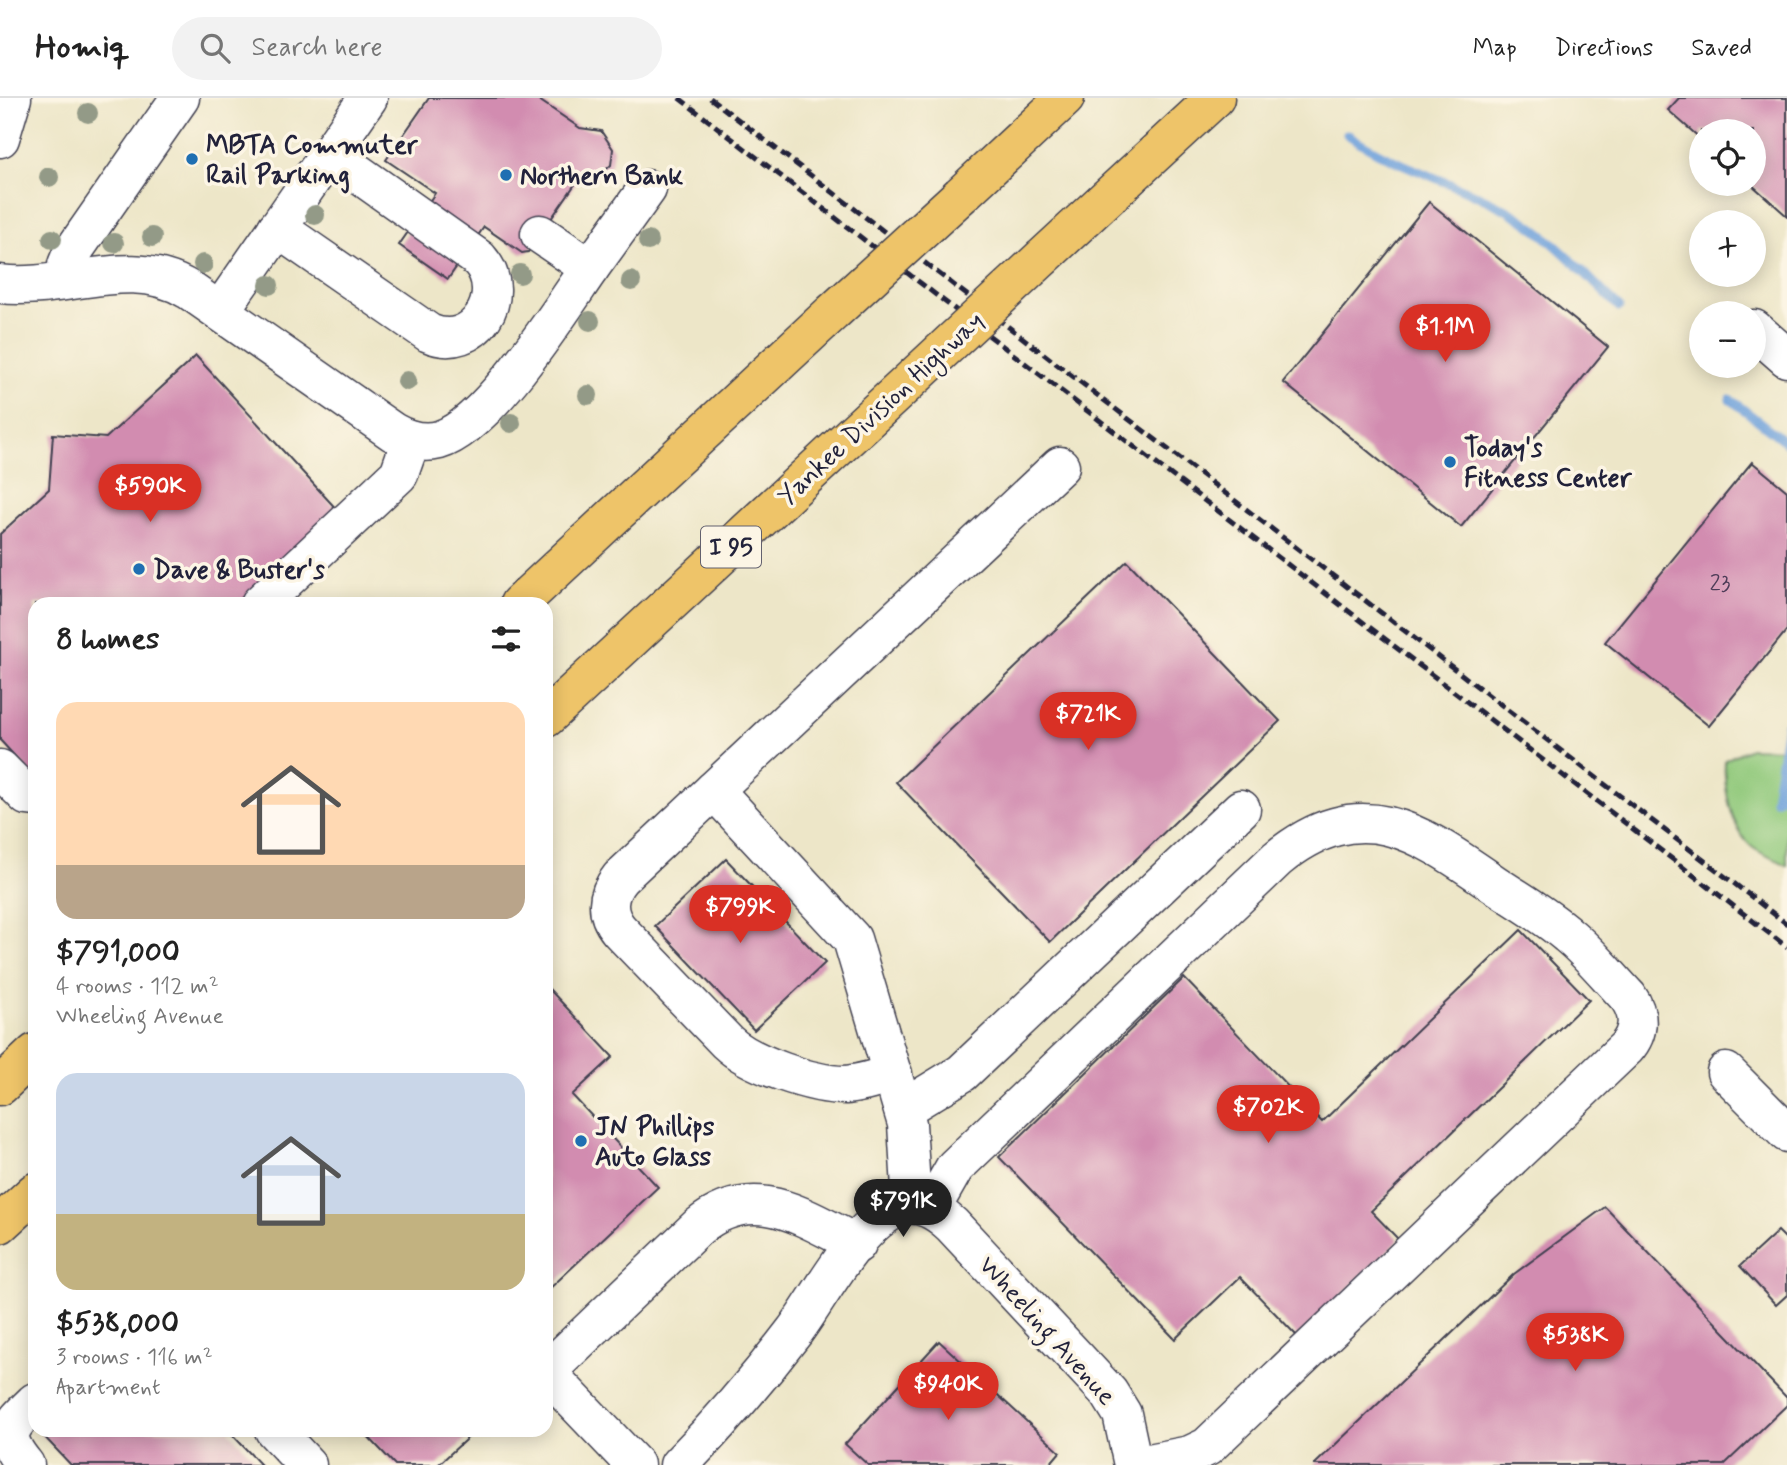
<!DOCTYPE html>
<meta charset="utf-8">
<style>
:root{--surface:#fff;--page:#f2f2f2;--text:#222;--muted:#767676;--line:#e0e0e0;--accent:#d93025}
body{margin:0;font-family:Mynerve,sans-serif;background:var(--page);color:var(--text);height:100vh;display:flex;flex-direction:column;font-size:26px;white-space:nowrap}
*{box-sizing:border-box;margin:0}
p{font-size:23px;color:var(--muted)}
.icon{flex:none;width:38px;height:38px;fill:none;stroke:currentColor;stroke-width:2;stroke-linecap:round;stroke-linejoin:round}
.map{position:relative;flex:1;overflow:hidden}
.side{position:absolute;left:28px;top:499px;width:525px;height:840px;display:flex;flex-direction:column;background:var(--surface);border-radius:21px;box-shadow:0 4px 18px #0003}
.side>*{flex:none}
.buttons{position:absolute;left:1689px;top:21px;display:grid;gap:14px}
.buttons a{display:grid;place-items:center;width:77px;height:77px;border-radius:50%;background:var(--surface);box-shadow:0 4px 18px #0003;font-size:35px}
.price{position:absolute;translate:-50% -60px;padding:0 16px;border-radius:24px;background:var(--accent);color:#fff;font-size:23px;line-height:46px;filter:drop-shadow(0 2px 4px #0008)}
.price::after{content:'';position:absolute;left:50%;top:42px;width:21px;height:16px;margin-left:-10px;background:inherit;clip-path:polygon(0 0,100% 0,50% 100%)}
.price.active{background:#222;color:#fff}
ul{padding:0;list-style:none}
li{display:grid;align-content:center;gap:14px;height:371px;padding:0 28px}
li span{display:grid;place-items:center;height:217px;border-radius:21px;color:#555}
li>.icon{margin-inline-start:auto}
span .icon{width:126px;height:126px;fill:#fffc;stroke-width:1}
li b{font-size:30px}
h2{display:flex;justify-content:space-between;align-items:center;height:84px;padding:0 28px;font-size:30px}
header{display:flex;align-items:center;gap:42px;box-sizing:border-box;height:98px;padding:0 35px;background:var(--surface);border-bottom:2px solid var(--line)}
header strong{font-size:33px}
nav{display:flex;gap:38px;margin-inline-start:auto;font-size:24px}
.search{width:490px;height:63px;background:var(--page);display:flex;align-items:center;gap:18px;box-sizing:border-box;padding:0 24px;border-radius:38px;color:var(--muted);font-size:26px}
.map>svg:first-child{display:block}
.green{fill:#91c97c;stroke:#5a765c;stroke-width:2}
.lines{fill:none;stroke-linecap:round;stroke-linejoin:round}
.stream{stroke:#70a2db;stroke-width:9}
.building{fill:#d28cb0}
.minor-casing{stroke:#403f50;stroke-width:41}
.highway-casing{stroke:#403f50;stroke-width:41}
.minor{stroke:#fff;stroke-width:38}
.highway{stroke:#eec469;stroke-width:38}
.rail{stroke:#22223b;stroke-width:5;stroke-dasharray:10 5;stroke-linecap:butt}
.highway-bridge-casing{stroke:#403f50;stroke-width:41;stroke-linecap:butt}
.highway-bridge{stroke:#eec469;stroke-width:38}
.tree{fill:#939a87}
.poi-dot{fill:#1f6fb2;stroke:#fcf5e5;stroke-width:2.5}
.labels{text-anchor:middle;stroke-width:7;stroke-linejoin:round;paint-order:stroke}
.number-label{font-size:23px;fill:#4e3c58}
.shield{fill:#fcf5e5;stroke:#63616e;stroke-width:2}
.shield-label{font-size:24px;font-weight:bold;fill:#22223b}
.poi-label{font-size:26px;font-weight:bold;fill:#22223b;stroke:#fcf5e5;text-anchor:start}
.street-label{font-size:26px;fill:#22223b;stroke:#fcf5e5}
</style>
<header>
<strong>Homiq</strong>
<div class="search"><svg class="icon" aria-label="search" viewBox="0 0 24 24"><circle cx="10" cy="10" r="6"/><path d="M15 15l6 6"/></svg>Search here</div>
<nav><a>Map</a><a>Directions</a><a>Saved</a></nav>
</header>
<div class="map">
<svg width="1787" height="1367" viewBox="0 0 1787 1367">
<rect width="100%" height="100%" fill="#fcf5e5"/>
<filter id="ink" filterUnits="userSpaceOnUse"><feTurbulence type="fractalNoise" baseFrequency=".0143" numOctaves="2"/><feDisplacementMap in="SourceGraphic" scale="14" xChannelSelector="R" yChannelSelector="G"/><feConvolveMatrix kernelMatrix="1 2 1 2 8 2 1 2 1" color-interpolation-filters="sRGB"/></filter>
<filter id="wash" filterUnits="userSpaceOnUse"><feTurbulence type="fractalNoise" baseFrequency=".00686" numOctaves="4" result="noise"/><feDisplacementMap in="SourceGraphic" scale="28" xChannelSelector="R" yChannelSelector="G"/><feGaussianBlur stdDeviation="1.57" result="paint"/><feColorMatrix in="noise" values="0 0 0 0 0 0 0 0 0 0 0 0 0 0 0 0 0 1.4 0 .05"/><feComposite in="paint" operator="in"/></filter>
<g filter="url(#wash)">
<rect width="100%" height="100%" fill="#ede6c8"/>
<path class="green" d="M1750 650 1787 651V767C1776 761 1762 757 1752 749 1731 731 1723 688 1725 662Z"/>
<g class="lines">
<g class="stream">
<path d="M1347 36C1398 71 1457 84 1510 114 1552 138 1584 176 1619 209"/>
<path d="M1730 301 1787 345"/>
<path d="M1787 626 1775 702 1787 695"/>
</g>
</g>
<g id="blocks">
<g class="building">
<path d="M429 0H536L580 30 601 33 613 51 611 67 596 81 578 82 528 154 522 155 484 129 448 181 399 147 435 95 386 62Z"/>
<path d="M1679 0H1787V118L1751 86 1754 33H1701V41L1668 12Z"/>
<path d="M1429 104 1608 249 1461 429 1283 284Z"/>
<path d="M196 258 340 415 240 506H35V680L0 642V436L49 391 53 336 106 340Z"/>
<path d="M1752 364 1787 393V532L1709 628 1605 544Z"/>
<path d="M1127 463 1280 623 1050 844 896 684Z"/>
<path d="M726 761 825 865 754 932 655 828Z"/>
<path d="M1521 832 1589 902 1371 1113 1399 1142 1298 1239 1240 1179 1175 1241 999 1059 1184 880 1322 1024Z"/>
<path d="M549 891 613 959 572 997 658 1089 546 1194V893Z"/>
<path d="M1605 1109 1787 1300V1307L1724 1367H1314L1514 1176Z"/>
<path d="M1778 1133 1787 1142V1197L1776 1207 1740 1168Z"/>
<path d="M939 1243 1060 1354 1049 1367H868L845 1346Z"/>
<path d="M38 1332H228L261 1367H71Z"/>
<path d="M362 1332H476L438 1367H395Z"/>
</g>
</g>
</g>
<g filter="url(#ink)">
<use href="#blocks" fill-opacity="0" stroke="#403f50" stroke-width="2"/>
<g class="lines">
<g class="minor-casing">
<g id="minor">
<path d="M0 40 12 0"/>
<path d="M277 130 429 235C474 255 511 197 479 161L329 55"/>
<path d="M590 170 647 91"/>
<path d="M68 182 67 167 72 155 180 0"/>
<path d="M0 186C63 194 131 156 189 192L393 334C407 342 423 346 439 342 488 328 560 213 590 170L540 136"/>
<path d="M220 213 368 0"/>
<path d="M1754 231 1787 260"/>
<path d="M260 506 399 376 411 342"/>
<path d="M0 671 27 698 35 699"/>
<path d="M714 692 852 841 907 1026 912 1106"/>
<path d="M1726 974 1787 1035"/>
<path d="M893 976C878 980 861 986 845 987 813 987 750 966 727 944L619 832C605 815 606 797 620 780L1060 368"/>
<path d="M903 1011 962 975 1241 711"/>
<path d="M931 1111 955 1069 1277 761C1360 693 1418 733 1493 785 1518 802 1545 817 1568 837 1590 855 1608 878 1628 899 1640 916 1640 934 1626 950L1207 1349 1190 1357 1139 1367"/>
<path d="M274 1332 307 1367"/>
<path d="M25 1367C0 1337 9 1329 35 1304"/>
<path d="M635 1367 546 1274 698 1129C754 1083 802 1119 857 1146"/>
<path d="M679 1367C720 1325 758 1281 794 1234 822 1197 856 1126 900 1109 920 1101 938 1114 952 1127L1109 1295 1122 1316 1133 1367"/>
</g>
</g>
<g class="highway-casing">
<g id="highway">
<path d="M961 97 1065 0"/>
<path d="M1043 159 1215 0"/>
<path d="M519 506 832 215"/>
<path d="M546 620 915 278"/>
<path d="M0 988 35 955"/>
<path d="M0 1126 35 1094"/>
</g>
</g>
<use href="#minor" class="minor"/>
<use href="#highway" class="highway"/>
<g class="rail">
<path d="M679 0 1787 849"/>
<path d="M710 0 1787 826"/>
</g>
<g class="highway-bridge-casing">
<g id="highway-bridge">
<path d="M832 215 961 97"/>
<path d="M915 278 1043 159"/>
</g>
</g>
<use href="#highway-bridge" class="highway-bridge"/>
</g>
<g class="tree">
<circle cx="88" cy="15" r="10"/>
<circle cx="49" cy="79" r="10"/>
<circle cx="315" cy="117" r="10"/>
<circle cx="152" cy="139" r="10"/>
<circle cx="52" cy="141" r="10"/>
<circle cx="648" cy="143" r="10"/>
<circle cx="114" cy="145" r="10"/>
<circle cx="203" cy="166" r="10"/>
<circle cx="520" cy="176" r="10"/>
<circle cx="631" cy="183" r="10"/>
<circle cx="269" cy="187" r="10"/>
<circle cx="590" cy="223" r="10"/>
<circle cx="407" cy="283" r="10"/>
<circle cx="588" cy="297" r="10"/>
<circle cx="511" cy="325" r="10"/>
</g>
</g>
<g class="poi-dot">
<circle cx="192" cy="61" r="7"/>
<circle cx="506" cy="77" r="7"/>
<circle cx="1450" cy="364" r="7"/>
<circle cx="139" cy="471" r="7"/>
<circle cx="581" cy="1043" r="7"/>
</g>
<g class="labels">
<g class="number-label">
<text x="1720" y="492">23</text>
</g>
<rect class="shield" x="701" y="428.5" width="60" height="41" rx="5"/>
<g class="shield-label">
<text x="731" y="457">I 95</text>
</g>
<g class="poi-label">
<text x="206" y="55">MBTA Commuter<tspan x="206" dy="30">Rail Parking</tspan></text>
<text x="520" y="86">Northern Bank</text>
<text x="1464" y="358">Today's<tspan x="1464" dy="30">Fitness Center</tspan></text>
<text x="153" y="480">Dave &amp; Buster's</text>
<text x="595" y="1037">JN Phillips<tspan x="595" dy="30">Auto Glass</tspan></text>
</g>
<g class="street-label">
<text transform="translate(880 310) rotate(-43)" y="9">Yankee Division Highway</text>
<text transform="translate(1048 1232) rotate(48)" y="9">Wheeling Avenue</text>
</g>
</g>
</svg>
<div class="buttons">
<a><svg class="icon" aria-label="locate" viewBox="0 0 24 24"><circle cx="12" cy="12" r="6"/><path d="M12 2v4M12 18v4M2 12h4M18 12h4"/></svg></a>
<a>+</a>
<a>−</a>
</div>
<b class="price" style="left:1445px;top:266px">$1.1M</b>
<b class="price" style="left:150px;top:426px">$590K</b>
<b class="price" style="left:1088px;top:654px">$721K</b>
<b class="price" style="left:740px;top:847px">$799K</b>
<b class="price" style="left:1268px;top:1047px">$702K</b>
<b class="price active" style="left:903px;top:1141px">$791K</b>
<b class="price" style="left:1575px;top:1275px">$538K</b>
<b class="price" style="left:948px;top:1324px">$940K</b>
<section class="side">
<h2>8 homes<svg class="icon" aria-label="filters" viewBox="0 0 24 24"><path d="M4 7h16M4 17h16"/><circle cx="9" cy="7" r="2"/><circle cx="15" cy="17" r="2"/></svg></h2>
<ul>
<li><span style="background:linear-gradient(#ffd9b3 75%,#b9a48a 0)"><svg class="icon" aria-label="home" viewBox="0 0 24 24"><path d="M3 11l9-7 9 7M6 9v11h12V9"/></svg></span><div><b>$791,000</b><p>4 rooms · 112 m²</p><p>Wheeling Avenue</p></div></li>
<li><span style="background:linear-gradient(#c9d6e8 65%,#c2b280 0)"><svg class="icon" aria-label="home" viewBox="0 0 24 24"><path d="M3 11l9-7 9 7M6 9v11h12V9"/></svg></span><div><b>$538,000</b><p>3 rooms · 116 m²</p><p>Apartment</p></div></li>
</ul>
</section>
</div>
